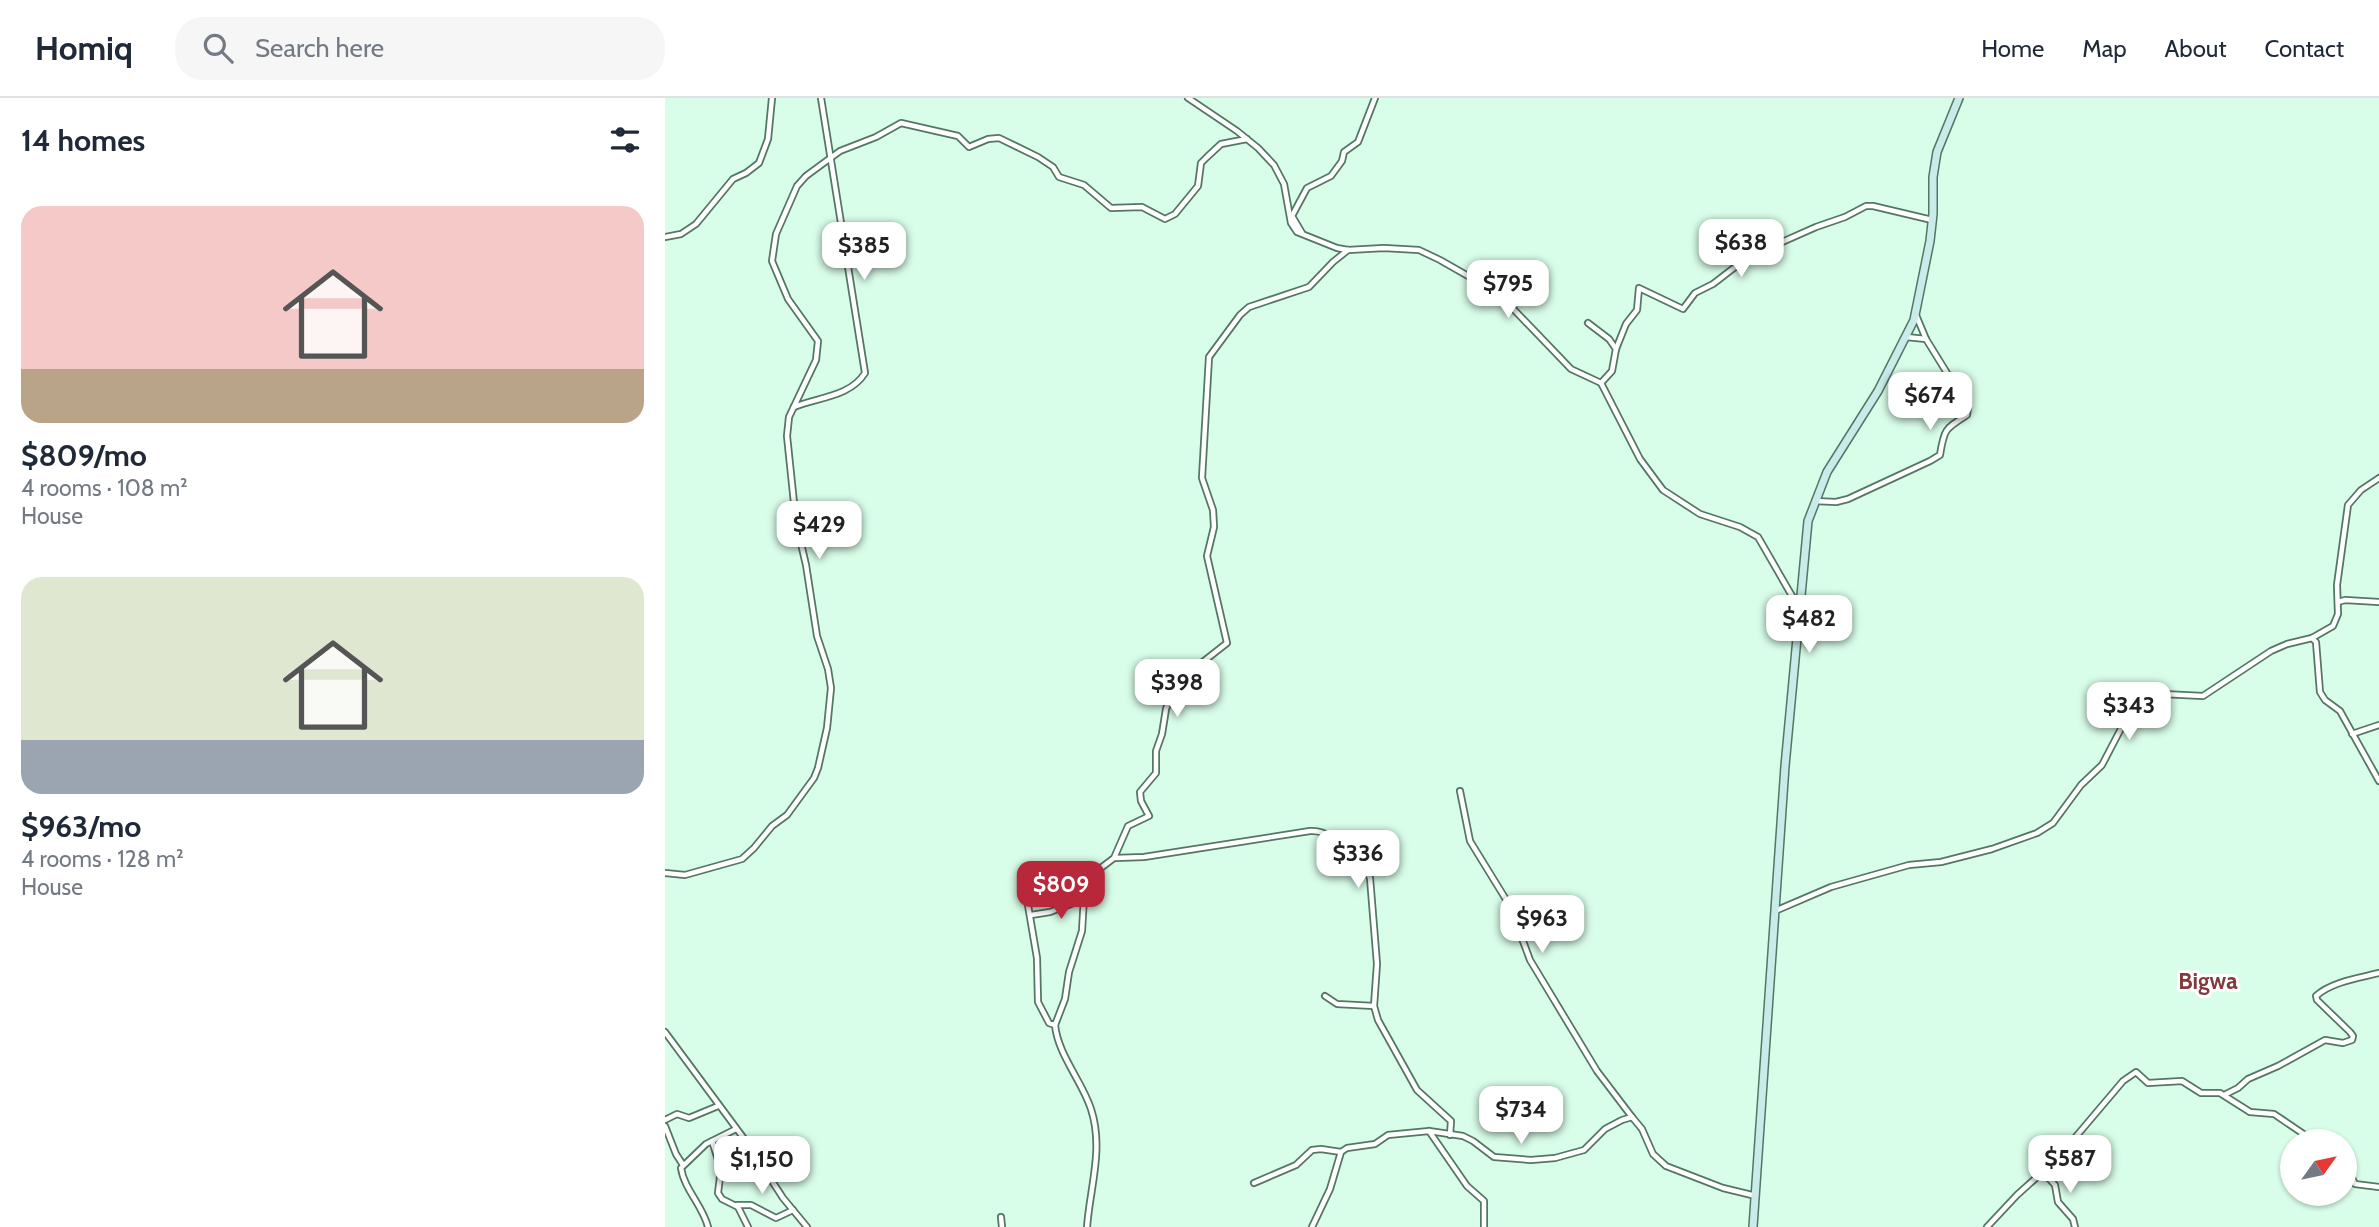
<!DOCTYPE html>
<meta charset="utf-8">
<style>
:root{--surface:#fff;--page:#f6f6f7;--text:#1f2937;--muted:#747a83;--line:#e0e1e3;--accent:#b9283a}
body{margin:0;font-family:Cabin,sans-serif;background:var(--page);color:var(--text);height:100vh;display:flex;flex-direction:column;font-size:26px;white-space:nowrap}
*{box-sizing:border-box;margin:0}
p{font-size:23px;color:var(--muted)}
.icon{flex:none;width:38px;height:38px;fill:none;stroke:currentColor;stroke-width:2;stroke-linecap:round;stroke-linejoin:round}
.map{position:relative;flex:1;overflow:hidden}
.details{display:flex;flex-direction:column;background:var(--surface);width:665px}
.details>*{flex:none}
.needle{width:46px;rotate:57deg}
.buttons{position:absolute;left:1615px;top:1031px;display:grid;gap:14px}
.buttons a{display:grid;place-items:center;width:77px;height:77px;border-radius:50%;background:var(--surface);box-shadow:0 2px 5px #0004;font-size:35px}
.price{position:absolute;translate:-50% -60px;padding:0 16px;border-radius:14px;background:#fff;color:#222;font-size:23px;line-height:46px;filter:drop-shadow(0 2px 4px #0008)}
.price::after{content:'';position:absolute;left:50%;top:42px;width:21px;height:16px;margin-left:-10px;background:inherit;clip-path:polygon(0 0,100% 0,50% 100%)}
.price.active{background:var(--accent);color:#fff}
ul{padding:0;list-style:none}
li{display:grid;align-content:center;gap:14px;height:371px;padding:0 21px}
li span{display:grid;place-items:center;height:217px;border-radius:21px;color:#555}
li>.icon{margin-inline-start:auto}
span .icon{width:126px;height:126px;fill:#fffc;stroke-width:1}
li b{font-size:30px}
h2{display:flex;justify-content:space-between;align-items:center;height:84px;padding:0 21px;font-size:30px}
header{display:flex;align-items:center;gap:42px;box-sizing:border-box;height:98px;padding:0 35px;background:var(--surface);border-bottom:2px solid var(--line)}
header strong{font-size:33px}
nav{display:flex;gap:38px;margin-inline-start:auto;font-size:24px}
.search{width:490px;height:63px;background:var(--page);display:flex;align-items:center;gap:18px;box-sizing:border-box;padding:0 24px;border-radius:28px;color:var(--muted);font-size:26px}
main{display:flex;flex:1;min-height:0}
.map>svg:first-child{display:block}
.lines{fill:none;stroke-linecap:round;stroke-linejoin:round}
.street-casing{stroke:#557664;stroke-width:8}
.secondary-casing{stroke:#557664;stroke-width:10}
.street{stroke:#fff;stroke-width:4.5}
.secondary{stroke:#c8ece9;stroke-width:7}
.labels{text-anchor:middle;stroke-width:6;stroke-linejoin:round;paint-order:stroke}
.quarter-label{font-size:23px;font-weight:bold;fill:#833a3d;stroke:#fff}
</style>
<header>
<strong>Homiq</strong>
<div class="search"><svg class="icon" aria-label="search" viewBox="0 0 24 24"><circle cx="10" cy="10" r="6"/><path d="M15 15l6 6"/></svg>Search here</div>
<nav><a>Home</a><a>Map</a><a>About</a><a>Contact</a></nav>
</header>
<main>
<section class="details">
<h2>14 homes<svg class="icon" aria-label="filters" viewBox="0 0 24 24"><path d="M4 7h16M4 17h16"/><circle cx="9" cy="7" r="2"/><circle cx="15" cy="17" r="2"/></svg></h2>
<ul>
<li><span style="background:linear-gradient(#f6c9c9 75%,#b9a48a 0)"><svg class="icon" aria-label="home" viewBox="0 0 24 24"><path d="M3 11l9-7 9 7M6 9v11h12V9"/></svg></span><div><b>$809/mo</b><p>4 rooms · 108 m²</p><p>House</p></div></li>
<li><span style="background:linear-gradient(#dfe7d0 75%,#9aa5b1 0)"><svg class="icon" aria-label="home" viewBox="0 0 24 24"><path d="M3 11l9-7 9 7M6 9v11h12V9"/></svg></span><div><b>$963/mo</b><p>4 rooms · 128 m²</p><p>House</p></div></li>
</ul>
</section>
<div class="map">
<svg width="1714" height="1129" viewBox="0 0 1714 1129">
<rect width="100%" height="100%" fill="#d8fde8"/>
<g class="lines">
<g class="street-casing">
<g id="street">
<path d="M523 0 572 33 593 50 609 67 619 86 626 125 632 134 672 150 683 152 719 150 754 152 775 162 833 195 906 271 936 285 975 361 998 392 1035 416 1075 429 1093 439 1134 510"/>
<path d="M637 135 627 118 642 90 666 78 677 63 679 54 693 44 710 0"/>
<path d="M0 139 16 136 31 126 68 81 81 75 94 65 103 41 107 0"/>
<path d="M923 225 944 241 951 251"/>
<path d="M1241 239 1261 241"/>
<path d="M936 285 947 273 951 251 961 226 972 212 974 190 1018 211 1030 195 1048 186 1083 159 1151 129 1180 119 1201 108H1208L1267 122"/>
<path d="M129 309C153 299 185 299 200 275L156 0"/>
<path d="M1150 403 1171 404 1183 401 1265 363 1275 357C1279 331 1280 331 1302 317L1303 309 1261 241 1251 217"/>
<path d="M1673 504 1680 502 1714 504"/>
<path d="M1647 540 1651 544 1655 594 1660 602 1675 613 1714 683"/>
<path d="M1687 636 1714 627"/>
<path d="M795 693 805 743 845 808 865 862 932 973 967 1019"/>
<path d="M450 760 479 759 645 733C671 731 682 760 702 774L705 780 712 866 709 908 713 922 752 992 786 1023 785 1037"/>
<path d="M0 775 20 777 77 761 89 750 107 728 122 717 149 680 153 670 162 630 166 590 163 571 152 538 141 467 131 424 122 338 124 319 151 262 153 243 123 201 107 163 111 136 132 88 141 78 175 53 211 39 236 25 293 38 304 49 323 41 334 40 373 59 388 69 394 79 419 87 446 110 477 109 500 121 510 116 533 88 536 65 542 59 556 46 582 41"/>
<path d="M358 778 372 860 373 904 384 925 390 927"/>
<path d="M1110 813 1166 789 1244 767 1276 764 1327 751 1372 735 1388 725 1416 687 1437 667 1460 623 1469 612 1498 596 1538 598 1606 553 1622 546 1647 540 1668 528 1673 516 1672 487 1683 407 1696 392 1714 380"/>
<path d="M366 817 385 814 419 801"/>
<path d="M660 898 672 906 709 908"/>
<path d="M0 934 83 1046 118 1100 142 1129"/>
<path d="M1561 996 1573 990 1583 981 1613 968 1660 942 1678 945 1687 942 1688 938 1685 934 1652 902 1651 898C1666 884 1694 880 1714 875"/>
<path d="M0 1022 12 1016 24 1020 53 1008"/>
<path d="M0 1028 11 1056 18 1067"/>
<path d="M764 1033 802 1088 819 1103V1129"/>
<path d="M47 1043 56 1071 53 1095 57 1101 73 1109 83 1129"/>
<path d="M1680 1066 1690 1086 1714 1089"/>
<path d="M1379 1075 1390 1087 1393 1104 1408 1121 1410 1129"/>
<path d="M589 1085 631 1067 647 1052 656 1051 676 1054"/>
<path d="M72 1107H86L111 1120 128 1112"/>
<path d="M336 1119 337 1129"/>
<path d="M43 1129C38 1108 19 1091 16 1070L41 1046 71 1031"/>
<path d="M422 1129C425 1089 439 1051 426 1011 417 983 393 957 390 927L400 901 404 874 417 833 420 782 449 760 463 728 484 718 476 703 475 694 491 675V653L497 636 501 611 511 585 562 545 542 458 549 429 548 412 537 380 544 259 575 217 584 209 644 189 668 164 683 152"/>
<path d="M647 1129 665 1091 676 1054 682 1050 710 1046 723 1037 764 1033 798 1038 808 1043 829 1059 866 1062 890 1060 919 1052 940 1031 957 1022 967 1019 977 1031 988 1056 1001 1068 1058 1090 1091 1098"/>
<path d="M1322 1129 1352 1097 1392 1061 1458 983 1471 974 1483 985 1517 983 1536 995H1555L1585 1014 1609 1016 1649 1043"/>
</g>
</g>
<g class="secondary-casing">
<path id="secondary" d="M1088 1129 1120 668 1143 423 1162 374 1213 293 1249 222 1265 143 1268 116V79L1272 54 1294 0"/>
</g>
<use href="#street" class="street"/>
<use href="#secondary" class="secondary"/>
</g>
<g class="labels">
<g class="quarter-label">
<text x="1543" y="891">Bigwa</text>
</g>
</g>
</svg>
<div class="buttons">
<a><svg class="needle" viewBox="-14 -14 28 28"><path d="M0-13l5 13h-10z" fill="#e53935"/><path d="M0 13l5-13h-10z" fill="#747a83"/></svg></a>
</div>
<b class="price" style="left:1076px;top:181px">$638</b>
<b class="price" style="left:199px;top:184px">$385</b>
<b class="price" style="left:843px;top:222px">$795</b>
<b class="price" style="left:1265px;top:334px">$674</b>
<b class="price" style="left:154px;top:463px">$429</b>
<b class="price" style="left:1144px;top:557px">$482</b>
<b class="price" style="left:512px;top:621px">$398</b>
<b class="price" style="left:1464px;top:644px">$343</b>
<b class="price" style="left:693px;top:792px">$336</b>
<b class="price active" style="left:396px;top:823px">$809</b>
<b class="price" style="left:877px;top:857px">$963</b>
<b class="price" style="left:856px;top:1048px">$734</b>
<b class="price" style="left:1405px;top:1097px">$587</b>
<b class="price" style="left:97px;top:1098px">$1,150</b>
</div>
</main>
